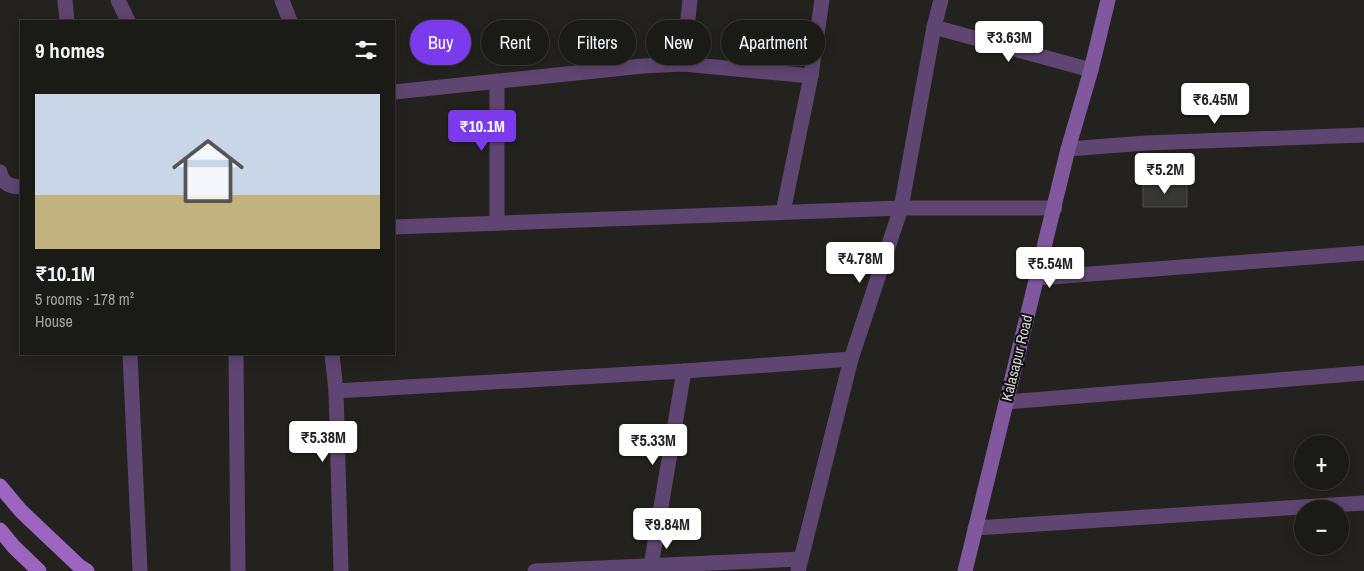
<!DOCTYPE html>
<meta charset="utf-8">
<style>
:root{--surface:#1a1a16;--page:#23231f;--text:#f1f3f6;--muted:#9fa1a1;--line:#383835;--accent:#7c3aed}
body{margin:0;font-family:"Archivo Narrow",sans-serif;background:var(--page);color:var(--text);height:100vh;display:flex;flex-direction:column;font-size:19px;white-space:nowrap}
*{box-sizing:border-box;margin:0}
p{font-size:16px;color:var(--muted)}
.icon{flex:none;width:28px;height:28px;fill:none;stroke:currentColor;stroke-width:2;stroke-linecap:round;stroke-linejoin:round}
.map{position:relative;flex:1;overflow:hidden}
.drawer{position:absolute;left:20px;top:20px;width:375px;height:335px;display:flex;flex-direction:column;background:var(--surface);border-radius:0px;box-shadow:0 2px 12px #0003,0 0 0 1px var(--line)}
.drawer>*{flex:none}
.top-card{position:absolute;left:410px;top:20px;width:475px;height:45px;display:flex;gap:10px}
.tools{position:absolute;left:1294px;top:435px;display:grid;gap:10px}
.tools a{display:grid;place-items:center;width:55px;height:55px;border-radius:50%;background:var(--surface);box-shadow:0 2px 12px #0003,0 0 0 1px var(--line);font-size:25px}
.price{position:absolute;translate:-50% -42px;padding:0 11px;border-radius:5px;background:#fff;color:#222;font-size:16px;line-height:32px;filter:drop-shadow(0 1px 2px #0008)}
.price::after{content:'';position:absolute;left:50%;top:30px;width:15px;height:11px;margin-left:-8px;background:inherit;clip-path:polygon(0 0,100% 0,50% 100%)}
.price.on{background:var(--accent);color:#fff}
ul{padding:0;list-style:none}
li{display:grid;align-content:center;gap:10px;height:265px;padding:0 15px}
li span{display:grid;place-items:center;height:155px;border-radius:0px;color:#555}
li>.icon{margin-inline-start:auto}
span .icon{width:90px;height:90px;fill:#fffc;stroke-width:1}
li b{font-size:21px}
h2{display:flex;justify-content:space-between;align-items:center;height:60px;padding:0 15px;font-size:21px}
.tag{padding:0 18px;border-radius:22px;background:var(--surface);box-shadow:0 2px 12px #0003,0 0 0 1px var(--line);font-size:18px;line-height:45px}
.tag.on{background:var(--accent);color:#fff}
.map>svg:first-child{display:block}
.building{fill:#363632;stroke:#4f4e4a}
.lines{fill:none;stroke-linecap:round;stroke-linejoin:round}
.street{stroke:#5f4571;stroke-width:15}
.secondary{stroke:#81589d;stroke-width:15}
.primary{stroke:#9c65bf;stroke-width:15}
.labels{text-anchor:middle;stroke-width:4;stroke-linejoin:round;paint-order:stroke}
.street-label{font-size:15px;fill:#d5d4d2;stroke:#0c0c0a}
</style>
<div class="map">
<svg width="1364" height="571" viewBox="0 0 1364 571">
<rect width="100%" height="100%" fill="#23221e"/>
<rect class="building" x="1143" y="184" width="44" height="23"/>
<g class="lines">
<g class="street">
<path d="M65 0 67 21"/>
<path d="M118 0 128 21"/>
<path d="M282 0 290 21"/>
<path d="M934 27 1091 70"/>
<path d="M683 64 690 0"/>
<path d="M497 81V223"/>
<path d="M394 92 643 66 683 64 811 76"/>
<path d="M1068 149 1146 143 1364 135"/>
<path d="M0 172C2 183 10 187 21 187"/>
<path d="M783 212 811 76 822 0"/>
<path d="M394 227 901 208H1055"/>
<path d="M1038 278 1364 253"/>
<path d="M130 354 140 571"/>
<path d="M236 354 238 571"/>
<path d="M332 354 336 391 341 571"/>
<path d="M336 391 684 371 851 359"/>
<path d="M1006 402 1364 373"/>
<path d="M975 528 1364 503"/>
<path d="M651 566 684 371"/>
<path d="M535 571 800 559"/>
<path d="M798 571 851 359 901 208 934 27 941 0"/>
</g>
<path class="secondary" d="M965 571 1068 149 1091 70 1108 0"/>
<g class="primary">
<path d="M0 486 21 511 79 566 87 571"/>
<path d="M0 530 14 547 39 571"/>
</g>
</g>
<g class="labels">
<g class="street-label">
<text transform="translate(1017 358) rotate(-76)" y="5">Kalasapur Road</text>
</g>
</g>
</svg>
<div class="tools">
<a>+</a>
<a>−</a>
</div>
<b class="price" style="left:1009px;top:63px">₹3.63M</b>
<b class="price" style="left:1215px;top:125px">₹6.45M</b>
<b class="price on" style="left:482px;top:152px">₹10.1M</b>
<b class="price" style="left:1165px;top:195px">₹5.2M</b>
<b class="price" style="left:860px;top:284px">₹4.78M</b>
<b class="price" style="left:1050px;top:289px">₹5.54M</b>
<b class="price" style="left:323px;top:463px">₹5.38M</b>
<b class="price" style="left:653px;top:466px">₹5.33M</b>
<b class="price" style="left:667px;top:550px">₹9.84M</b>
<div class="top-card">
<a class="tag on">Buy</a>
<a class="tag">Rent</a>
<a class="tag">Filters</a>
<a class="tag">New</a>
<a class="tag">Apartment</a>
</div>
<section class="drawer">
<h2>9 homes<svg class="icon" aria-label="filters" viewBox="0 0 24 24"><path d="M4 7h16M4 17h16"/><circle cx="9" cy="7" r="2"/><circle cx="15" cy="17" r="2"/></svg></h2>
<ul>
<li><span style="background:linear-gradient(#c9d6e8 65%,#c2b280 0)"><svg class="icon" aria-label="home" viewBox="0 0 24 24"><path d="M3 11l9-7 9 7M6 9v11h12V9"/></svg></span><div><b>₹10.1M</b><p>5 rooms · 178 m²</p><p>House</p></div></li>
</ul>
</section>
</div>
